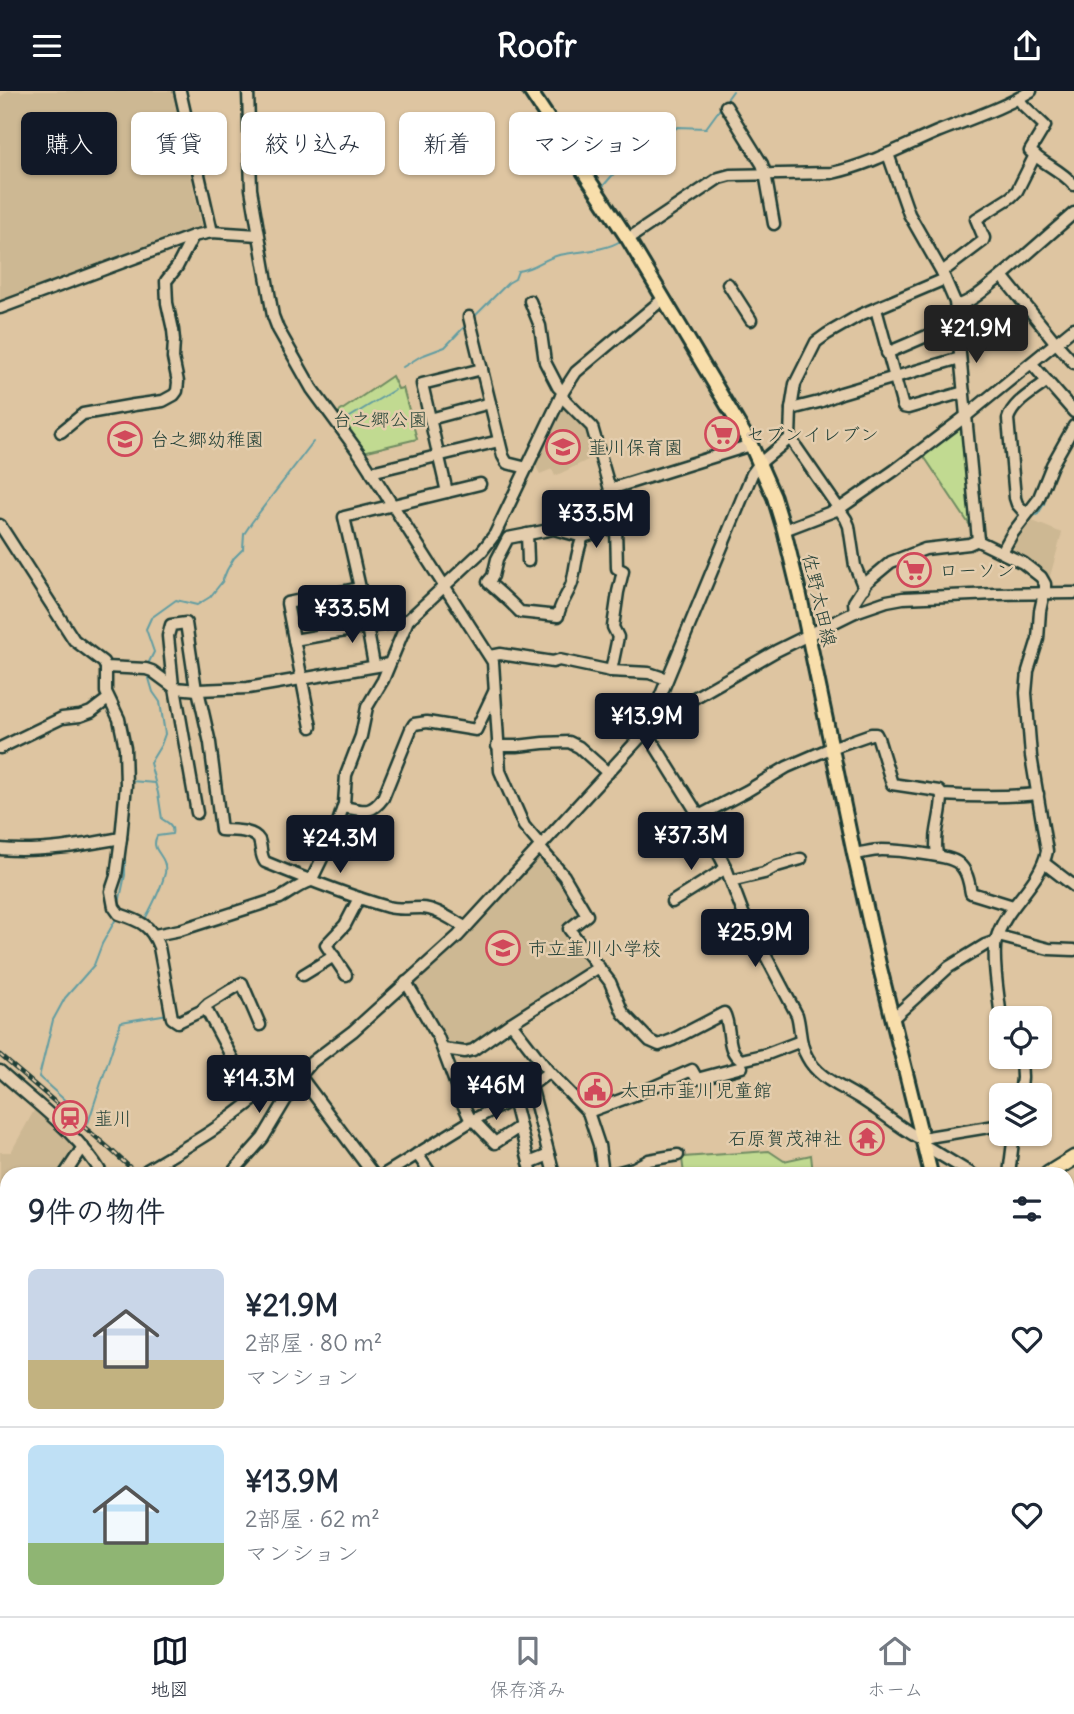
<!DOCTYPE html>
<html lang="ja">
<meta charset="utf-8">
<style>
:root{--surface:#fff;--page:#f6f6f7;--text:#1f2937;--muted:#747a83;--line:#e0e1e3;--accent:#111827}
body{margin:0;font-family:Delius,"Klee One",sans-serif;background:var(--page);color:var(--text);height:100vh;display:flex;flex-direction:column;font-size:26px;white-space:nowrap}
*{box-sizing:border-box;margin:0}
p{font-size:23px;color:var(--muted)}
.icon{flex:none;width:38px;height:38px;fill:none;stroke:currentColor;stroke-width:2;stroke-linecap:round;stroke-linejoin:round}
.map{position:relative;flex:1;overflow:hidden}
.sheet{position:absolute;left:0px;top:1076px;width:1074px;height:450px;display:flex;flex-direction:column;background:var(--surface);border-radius:21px 21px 0 0;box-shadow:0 2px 5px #0004}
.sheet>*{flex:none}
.top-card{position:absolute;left:21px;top:21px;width:700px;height:63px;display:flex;gap:14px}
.controls{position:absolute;left:989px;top:915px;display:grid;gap:14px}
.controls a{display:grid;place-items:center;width:63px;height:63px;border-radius:10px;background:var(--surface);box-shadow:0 2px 5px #0004;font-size:35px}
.price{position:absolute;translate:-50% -60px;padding:0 16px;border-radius:7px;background:var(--accent);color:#fff;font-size:23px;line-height:46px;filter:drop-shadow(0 2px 4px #0008)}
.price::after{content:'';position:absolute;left:50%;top:42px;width:21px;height:16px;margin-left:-10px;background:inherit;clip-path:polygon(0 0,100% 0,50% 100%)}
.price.current{background:#222;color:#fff}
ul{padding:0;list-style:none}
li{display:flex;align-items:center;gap:21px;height:175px;padding:0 28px}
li+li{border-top:2px solid var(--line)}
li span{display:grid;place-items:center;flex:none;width:196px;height:140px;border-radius:10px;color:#555}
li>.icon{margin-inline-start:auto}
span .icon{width:84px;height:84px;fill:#fffc;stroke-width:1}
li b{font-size:30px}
h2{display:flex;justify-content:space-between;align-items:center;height:84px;padding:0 28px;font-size:30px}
.chip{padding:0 24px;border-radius:10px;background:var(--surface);box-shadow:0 2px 5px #0004;font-size:24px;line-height:63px}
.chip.current{background:var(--accent);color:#fff}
header{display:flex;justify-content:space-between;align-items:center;height:91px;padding:0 28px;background:var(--accent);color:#fff;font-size:32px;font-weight:700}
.tab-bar{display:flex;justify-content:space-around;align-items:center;height:98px;border-top:2px solid var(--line);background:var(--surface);font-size:19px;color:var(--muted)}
.tab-bar a{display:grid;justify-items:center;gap:4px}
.tab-bar .current{color:var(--accent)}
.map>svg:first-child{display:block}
.built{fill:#cdb893}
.green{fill:#c1da91;stroke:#708c62;stroke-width:2}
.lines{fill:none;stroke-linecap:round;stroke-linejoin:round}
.stream{stroke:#629da2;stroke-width:2}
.minor-casing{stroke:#1f3d34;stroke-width:15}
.major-casing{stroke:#1f3d34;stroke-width:18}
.highway-casing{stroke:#1f3d34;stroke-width:19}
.minor{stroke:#e4cdad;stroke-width:10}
.major{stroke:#f8deab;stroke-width:12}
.highway{stroke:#f8deab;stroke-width:14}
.rail-casing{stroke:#1f3d34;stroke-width:4.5}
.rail{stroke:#e4cdad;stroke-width:2;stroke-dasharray:5;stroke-linecap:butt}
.labels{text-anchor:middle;stroke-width:5;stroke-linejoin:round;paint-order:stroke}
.park-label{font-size:19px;fill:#274539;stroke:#e4cdad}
.poi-label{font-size:19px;fill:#1f3d34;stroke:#e4cdad;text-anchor:start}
.street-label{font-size:19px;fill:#1f3d34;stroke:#e4cdad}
</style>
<header><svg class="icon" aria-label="menu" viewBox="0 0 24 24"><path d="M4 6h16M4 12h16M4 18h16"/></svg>Roofr<svg class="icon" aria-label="share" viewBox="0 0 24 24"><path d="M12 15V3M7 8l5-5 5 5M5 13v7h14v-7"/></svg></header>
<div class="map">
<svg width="1074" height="1525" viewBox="0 0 1074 1525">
<rect width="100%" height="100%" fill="#dec5a1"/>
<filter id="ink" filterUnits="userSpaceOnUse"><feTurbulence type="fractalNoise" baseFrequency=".0143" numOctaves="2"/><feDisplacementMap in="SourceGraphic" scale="14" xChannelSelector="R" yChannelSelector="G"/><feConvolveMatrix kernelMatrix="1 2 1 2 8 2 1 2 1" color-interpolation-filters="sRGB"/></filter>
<g filter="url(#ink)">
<g class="built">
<path d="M8 0H172L203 141 0 215V6Z"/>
<path d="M562 312 587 332 598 364 555 385 552 378 540 383 533 370Z"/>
<path d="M1030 429 1062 442 1049 489 1012 462 1017 449Z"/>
<path d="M540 763 562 786 585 823 566 838 593 874 471 957 447 956 411 892 485 822Z"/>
<path d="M36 1016 76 1053 78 1060 63 1083H7V1193L0 1200V1061H11Z"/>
<path d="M78 1519H167L168 1525H76Z"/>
</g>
<g class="green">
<path d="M392 285 398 298 403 297 417 348 363 361 337 326 340 323 339 321Z"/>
<path d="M958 337 963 340 973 439 925 367V363Z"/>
<path d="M769 1060 784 1070 811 1064 813 1083H684L682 1068 683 1066Z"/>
</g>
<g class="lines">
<g class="stream">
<path d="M725 11 733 0"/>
<path d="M604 94 623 72 678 36 706 37 722 15"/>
<path d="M474 226 508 192 515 188 518 180C534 178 543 168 559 164 579 160 606 160 622 149"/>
<path d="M403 276 421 265 445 256 467 233"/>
<path d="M350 326 394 299"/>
<path d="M1031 426 1038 423 1044 413 1051 389 1070 353"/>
<path d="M147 575 154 561 146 538 151 527 176 509 197 514 210 506 222 491 227 479 234 467 243 458 244 443 252 431 313 351"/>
<path d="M131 691V690L155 692"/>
<path d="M118 817 125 784V753"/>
<path d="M144 830C152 815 161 799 165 782 168 763 149 761 157 745L172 743C174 734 168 732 162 728L158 702 150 672 161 654 165 643 160 611 153 601 148 584"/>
<path d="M88 1030 39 986 53 929 65 907 94 874 102 853 117 826"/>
<path d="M88 1032 121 931 168 923"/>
<path d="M1068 1132 1074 1131"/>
<path d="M0 1176 7 1167"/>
<path d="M501 1525 505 1519"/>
</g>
<g class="minor-casing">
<g id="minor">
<path d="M180 0 212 141"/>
<path d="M248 0 251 98 273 225 278 238 312 298 359 362 493 571 500 680 524 735 541 755"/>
<path d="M1019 8 1023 14 1045 35 1030 60C1043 73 1061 79 1074 94"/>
<path d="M726 15 762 73 765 82 774 133"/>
<path d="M888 63 909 123 942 181 955 211 978 449"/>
<path d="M628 148 719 87 730 84 832 82C869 74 902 56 937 41 969 28 1002 18 1031 0"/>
<path d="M942 181 983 150 984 147 976 128 1011 106 1017 100 1035 64"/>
<path d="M1002 185 1074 122"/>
<path d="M728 193 751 229"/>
<path d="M530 210 540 235 545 271 558 296 563 301"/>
<path d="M956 215C973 211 988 195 1002 185L1056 252 1074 272"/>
<path d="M0 217 193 145 212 141 258 144"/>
<path d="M876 218 903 316 908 317 964 301"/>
<path d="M469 226 503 365 507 372 527 377"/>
<path d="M887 262 957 232"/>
<path d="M1032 273 1074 321"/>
<path d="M561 305 592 336 617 423 618 431 616 435 583 446 554 438 508 447 497 468 493 485 488 491C499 501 510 510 520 521L558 525C560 512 568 504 572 492 576 477 576 461 583 446"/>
<path d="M791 318 819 311 841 302 960 267"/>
<path d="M430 328 490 312"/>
<path d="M61 341 83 323 134 314 163 310 174 304 177 300 178 291 173 267 174 249 173 239 167 212 166 190 177 176 193 145"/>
<path d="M790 347 760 372 752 383 646 640 699 725 726 777 743 822 797 924C801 938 799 953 807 966 818 987 839 994 858 1006 878 1018 896 1034 917 1046L922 1047 1001 1034"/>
<path d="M371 381 499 350"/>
<path d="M610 398 751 354"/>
<path d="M447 401 422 293 482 278"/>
<path d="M1026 423 1017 413 1015 407 1008 328C1013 311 1034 301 1047 290"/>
<path d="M0 434 74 549 103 571 106 576 146 578 152 580 175 597 198 599 248 597 389 573"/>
<path d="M784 439 839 418 895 379 966 325 1074 237"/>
<path d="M527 443 528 470"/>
<path d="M978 449 980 451 1023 472 1041 486 1045 493V497L1040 520 1038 548 1028 580 1026 602 1031 665 1047 760C1040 794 1005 815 996 849 992 866 998 901 1000 919L1002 928"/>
<path d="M1002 461 1012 443 1038 409 1052 374 1074 335"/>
<path d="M864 497 855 475 849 435 846 428 790 347 791 318 795 293 816 251 827 243 860 224 945 188"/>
<path d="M855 521 854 511 867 491 891 471 925 458 969 453 978 449"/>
<path d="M294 549 408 529"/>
<path d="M490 565 500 563 553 571 559 569 611 580 649 582 667 588"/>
<path d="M374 574 360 497 344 426 480 393"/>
<path d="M106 576V601L119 628 125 657 126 694 121 747 116 785 111 800 114 816 119 823C140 830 151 834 159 856L172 927 178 931 201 920 208 913 242 892 260 934"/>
<path d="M611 580 618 546 613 536 618 501 623 480 617 477 616 435"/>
<path d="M173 595 168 545 171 534 186 532 196 599"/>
<path d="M175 597 197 722"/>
<path d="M198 599 210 652 221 739C232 740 253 738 259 749 262 757 260 764 265 771 306 788 346 804 388 816 400 819 409 817 421 817 436 817 452 829 465 836"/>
<path d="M311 636 287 512 360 497"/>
<path d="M497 655H517L543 652 569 651 579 656 608 682"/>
<path d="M0 657 62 627 80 625 91 621 108 608"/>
<path d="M343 716C362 719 370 725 383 707L411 638 414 633 427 631 476 639 494 601"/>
<path d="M699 725 747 700 787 676 831 657 871 643H876L878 647 892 693 939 700 942 704C975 706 1005 706 1038 703"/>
<path d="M682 755 707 742"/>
<path d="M539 756 564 785 587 824 569 838 610 891 623 922 650 950 659 954 672 949 724 922C732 937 725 959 741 969L767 963 801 950"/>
<path d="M0 758C39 762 83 754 121 747"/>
<path d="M854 763C863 762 872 759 882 759 896 759 949 764 958 772 967 779 969 791 971 802L1013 815"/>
<path d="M937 764C933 742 942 726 942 704"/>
<path d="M1044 772 1074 795"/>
<path d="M731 790 764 782 777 775 801 768"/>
<path d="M672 811 726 777"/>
<path d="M155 844 180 839 280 807C291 801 299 794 311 790L334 743 344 713 346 684 361 645 367 616 383 589 408 529 482 460 495 443 563 301 576 281 663 208"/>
<path d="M998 845 1049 858 1074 859"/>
<path d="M303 884 334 865"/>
<path d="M346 884 326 854 345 834 359 807"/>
<path d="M406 891 438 946 463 1013 471 1030"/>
<path d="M205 916 254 1008"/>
<path d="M892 928 949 876 985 854 996 850"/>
<path d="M511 932 549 981 588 1021 599 1054 603 1083"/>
<path d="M443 958 465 961 473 959 511 932 599 876"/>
<path d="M0 980C35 1012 78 1042 102 1083"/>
<path d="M300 985 373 1083"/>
<path d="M531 995 554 1083"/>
<path d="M1020 1004 1022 987 1021 966"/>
<path d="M513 1008 532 1083"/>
<path d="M588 1021 637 1003 692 979 697 988 742 976"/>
<path d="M473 1029 495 1052 519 1036"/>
<path d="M924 1056 929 1057 972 1083"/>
<path d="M417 1063 431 1083"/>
<path d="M529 1072 549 1064"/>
<path d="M147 1079C169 1066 192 1053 213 1039 243 1019 270 992 304 979"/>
<path d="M65 1083 83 1056"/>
<path d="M231 1083 263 1047 300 985 312 971 353 940 458 845 646 640 666 623 776 560 855 521 887 510 903 507 995 503 1074 502"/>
<path d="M385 1083 471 1030 513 1008 549 981"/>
<path d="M600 1083H612L634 1077 649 1069 678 1064"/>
<path d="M1009 1083 1014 1043"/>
<path d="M1068 1202H1074"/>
<path d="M0 1203 7 1195"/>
<path d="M0 1213 7 1226"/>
<path d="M1068 1223 1074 1233"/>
<path d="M1068 1265 1074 1262"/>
<path d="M0 1299 7 1296"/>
<path d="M0 1351 7 1339"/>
<path d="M1068 1361H1074"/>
<path d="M0 1485 7 1482"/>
<path d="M170 1519 172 1525"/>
<path d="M327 1519 328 1525"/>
<path d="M571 1519 573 1525"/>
<path d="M691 1519V1525"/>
<path d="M793 1519 804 1525"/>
<path d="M1058 1519 1059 1525"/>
<path d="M364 1525 374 1519"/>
<path d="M824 1525V1519"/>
<path d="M855 1525 856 1519"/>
</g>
</g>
<g class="major-casing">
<g id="major">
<path d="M530 0 628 148 751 354 774 406 784 439 800 505 854 763 879 873 931 1083"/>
<path d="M941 1525 942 1519"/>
</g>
</g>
<g class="highway-casing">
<g id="highway">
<path d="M1048 1083 1074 1067"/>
<path d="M337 1525 347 1519"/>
<path d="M353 1525 362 1519"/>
</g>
</g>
<use href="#minor" class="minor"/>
<use href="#major" class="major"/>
<use href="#highway" class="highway"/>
<g class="rail-casing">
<g id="rail">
<path d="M0 964 110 1058 137 1083"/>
<path d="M771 1519 782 1525"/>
</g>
</g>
<use href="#rail" class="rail"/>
</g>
</g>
<defs>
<g id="supermarket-ring" transform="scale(1.75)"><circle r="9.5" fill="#e4cdad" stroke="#d1495b" stroke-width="1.5"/><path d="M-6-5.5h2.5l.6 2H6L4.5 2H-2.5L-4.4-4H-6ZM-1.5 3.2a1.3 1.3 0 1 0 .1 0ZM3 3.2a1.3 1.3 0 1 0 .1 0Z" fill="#d1495b"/></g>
<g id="school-ring" transform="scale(1.75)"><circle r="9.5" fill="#e4cdad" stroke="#d1495b" stroke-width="1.5"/><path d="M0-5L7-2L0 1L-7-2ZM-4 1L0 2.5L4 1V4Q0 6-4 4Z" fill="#d1495b"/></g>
<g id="civic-ring" transform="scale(1.75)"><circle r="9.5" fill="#e4cdad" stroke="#d1495b" stroke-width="1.5"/><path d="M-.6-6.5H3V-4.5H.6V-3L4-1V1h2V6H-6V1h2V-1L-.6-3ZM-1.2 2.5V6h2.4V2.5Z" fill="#d1495b"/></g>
<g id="station-ring" transform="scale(1.75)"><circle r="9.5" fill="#e4cdad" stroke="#d1495b" stroke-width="1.5"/><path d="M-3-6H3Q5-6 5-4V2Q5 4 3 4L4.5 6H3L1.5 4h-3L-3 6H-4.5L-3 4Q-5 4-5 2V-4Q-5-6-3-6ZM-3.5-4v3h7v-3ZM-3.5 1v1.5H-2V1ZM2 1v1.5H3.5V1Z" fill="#d1495b"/></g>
<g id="temple-ring" transform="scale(1.75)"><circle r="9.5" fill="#e4cdad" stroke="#d1495b" stroke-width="1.5"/><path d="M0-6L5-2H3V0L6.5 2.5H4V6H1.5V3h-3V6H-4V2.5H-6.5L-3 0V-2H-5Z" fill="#d1495b"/></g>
</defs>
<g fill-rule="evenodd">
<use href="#supermarket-ring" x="722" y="343"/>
<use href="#school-ring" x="125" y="348"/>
<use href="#school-ring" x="563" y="356"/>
<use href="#supermarket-ring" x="914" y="479"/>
<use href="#school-ring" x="503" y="857"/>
<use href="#civic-ring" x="595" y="999"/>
<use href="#station-ring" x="70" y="1027"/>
<use href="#temple-ring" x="867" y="1047"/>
</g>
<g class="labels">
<g class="park-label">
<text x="380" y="335">台之郷公園</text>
</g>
<g class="poi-label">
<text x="746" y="350">セブンイレブン</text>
<text x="150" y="355">台之郷幼稚園</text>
<text x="588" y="363">韮川保育園</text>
<text x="939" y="486">ローソン</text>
<text x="528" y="864">市立韮川小学校</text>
<text x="620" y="1006">太田市韮川児童館</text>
<text x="94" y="1034">韮川</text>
<text x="842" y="1054" text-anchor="end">石原賀茂神社</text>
</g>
<g class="street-label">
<text transform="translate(820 509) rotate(77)" y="7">佐野太田線</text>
</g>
</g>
</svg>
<div class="controls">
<a><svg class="icon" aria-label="locate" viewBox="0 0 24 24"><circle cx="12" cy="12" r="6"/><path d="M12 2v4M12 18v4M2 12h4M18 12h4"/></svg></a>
<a><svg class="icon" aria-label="layers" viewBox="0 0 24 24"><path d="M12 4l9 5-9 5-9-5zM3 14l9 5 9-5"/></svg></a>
</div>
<b class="price current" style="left:976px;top:274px">¥21.9M</b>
<b class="price" style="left:596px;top:459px">¥33.5M</b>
<b class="price" style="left:352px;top:554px">¥33.5M</b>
<b class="price" style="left:647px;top:662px">¥13.9M</b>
<b class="price" style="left:691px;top:781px">¥37.3M</b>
<b class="price" style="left:340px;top:784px">¥24.3M</b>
<b class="price" style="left:755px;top:878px">¥25.9M</b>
<b class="price" style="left:259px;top:1024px">¥14.3M</b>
<b class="price" style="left:496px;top:1031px">¥46M</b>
<div class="top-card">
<a class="chip current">購入</a>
<a class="chip">賃貸</a>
<a class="chip">絞り込み</a>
<a class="chip">新着</a>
<a class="chip">マンション</a>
</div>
<section class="sheet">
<h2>9件の物件<svg class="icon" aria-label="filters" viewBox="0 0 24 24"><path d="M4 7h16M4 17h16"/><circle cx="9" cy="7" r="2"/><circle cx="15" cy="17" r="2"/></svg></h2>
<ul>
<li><span style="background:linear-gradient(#c9d6e8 65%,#c2b280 0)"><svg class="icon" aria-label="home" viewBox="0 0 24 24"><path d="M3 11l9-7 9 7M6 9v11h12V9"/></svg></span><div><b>¥21.9M</b><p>2部屋 · 80 m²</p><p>マンション</p></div><svg class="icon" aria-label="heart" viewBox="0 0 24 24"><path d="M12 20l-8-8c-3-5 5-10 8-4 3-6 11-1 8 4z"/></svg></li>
<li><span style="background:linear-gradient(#bfe0f5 70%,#8fb573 0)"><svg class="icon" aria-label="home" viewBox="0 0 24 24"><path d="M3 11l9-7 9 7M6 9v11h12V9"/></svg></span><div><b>¥13.9M</b><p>2部屋 · 62 m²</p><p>マンション</p></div><svg class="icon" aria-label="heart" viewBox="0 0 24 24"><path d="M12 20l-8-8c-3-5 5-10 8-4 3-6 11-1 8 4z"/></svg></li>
</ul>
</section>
</div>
<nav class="tab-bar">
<a class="current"><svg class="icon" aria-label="map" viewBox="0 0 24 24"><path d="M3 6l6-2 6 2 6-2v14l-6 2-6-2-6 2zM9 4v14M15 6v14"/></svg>地図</a>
<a><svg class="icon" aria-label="saved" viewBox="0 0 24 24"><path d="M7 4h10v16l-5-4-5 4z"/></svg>保存済み</a>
<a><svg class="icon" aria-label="home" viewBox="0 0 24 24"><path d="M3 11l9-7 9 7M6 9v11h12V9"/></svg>ホーム</a>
</nav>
